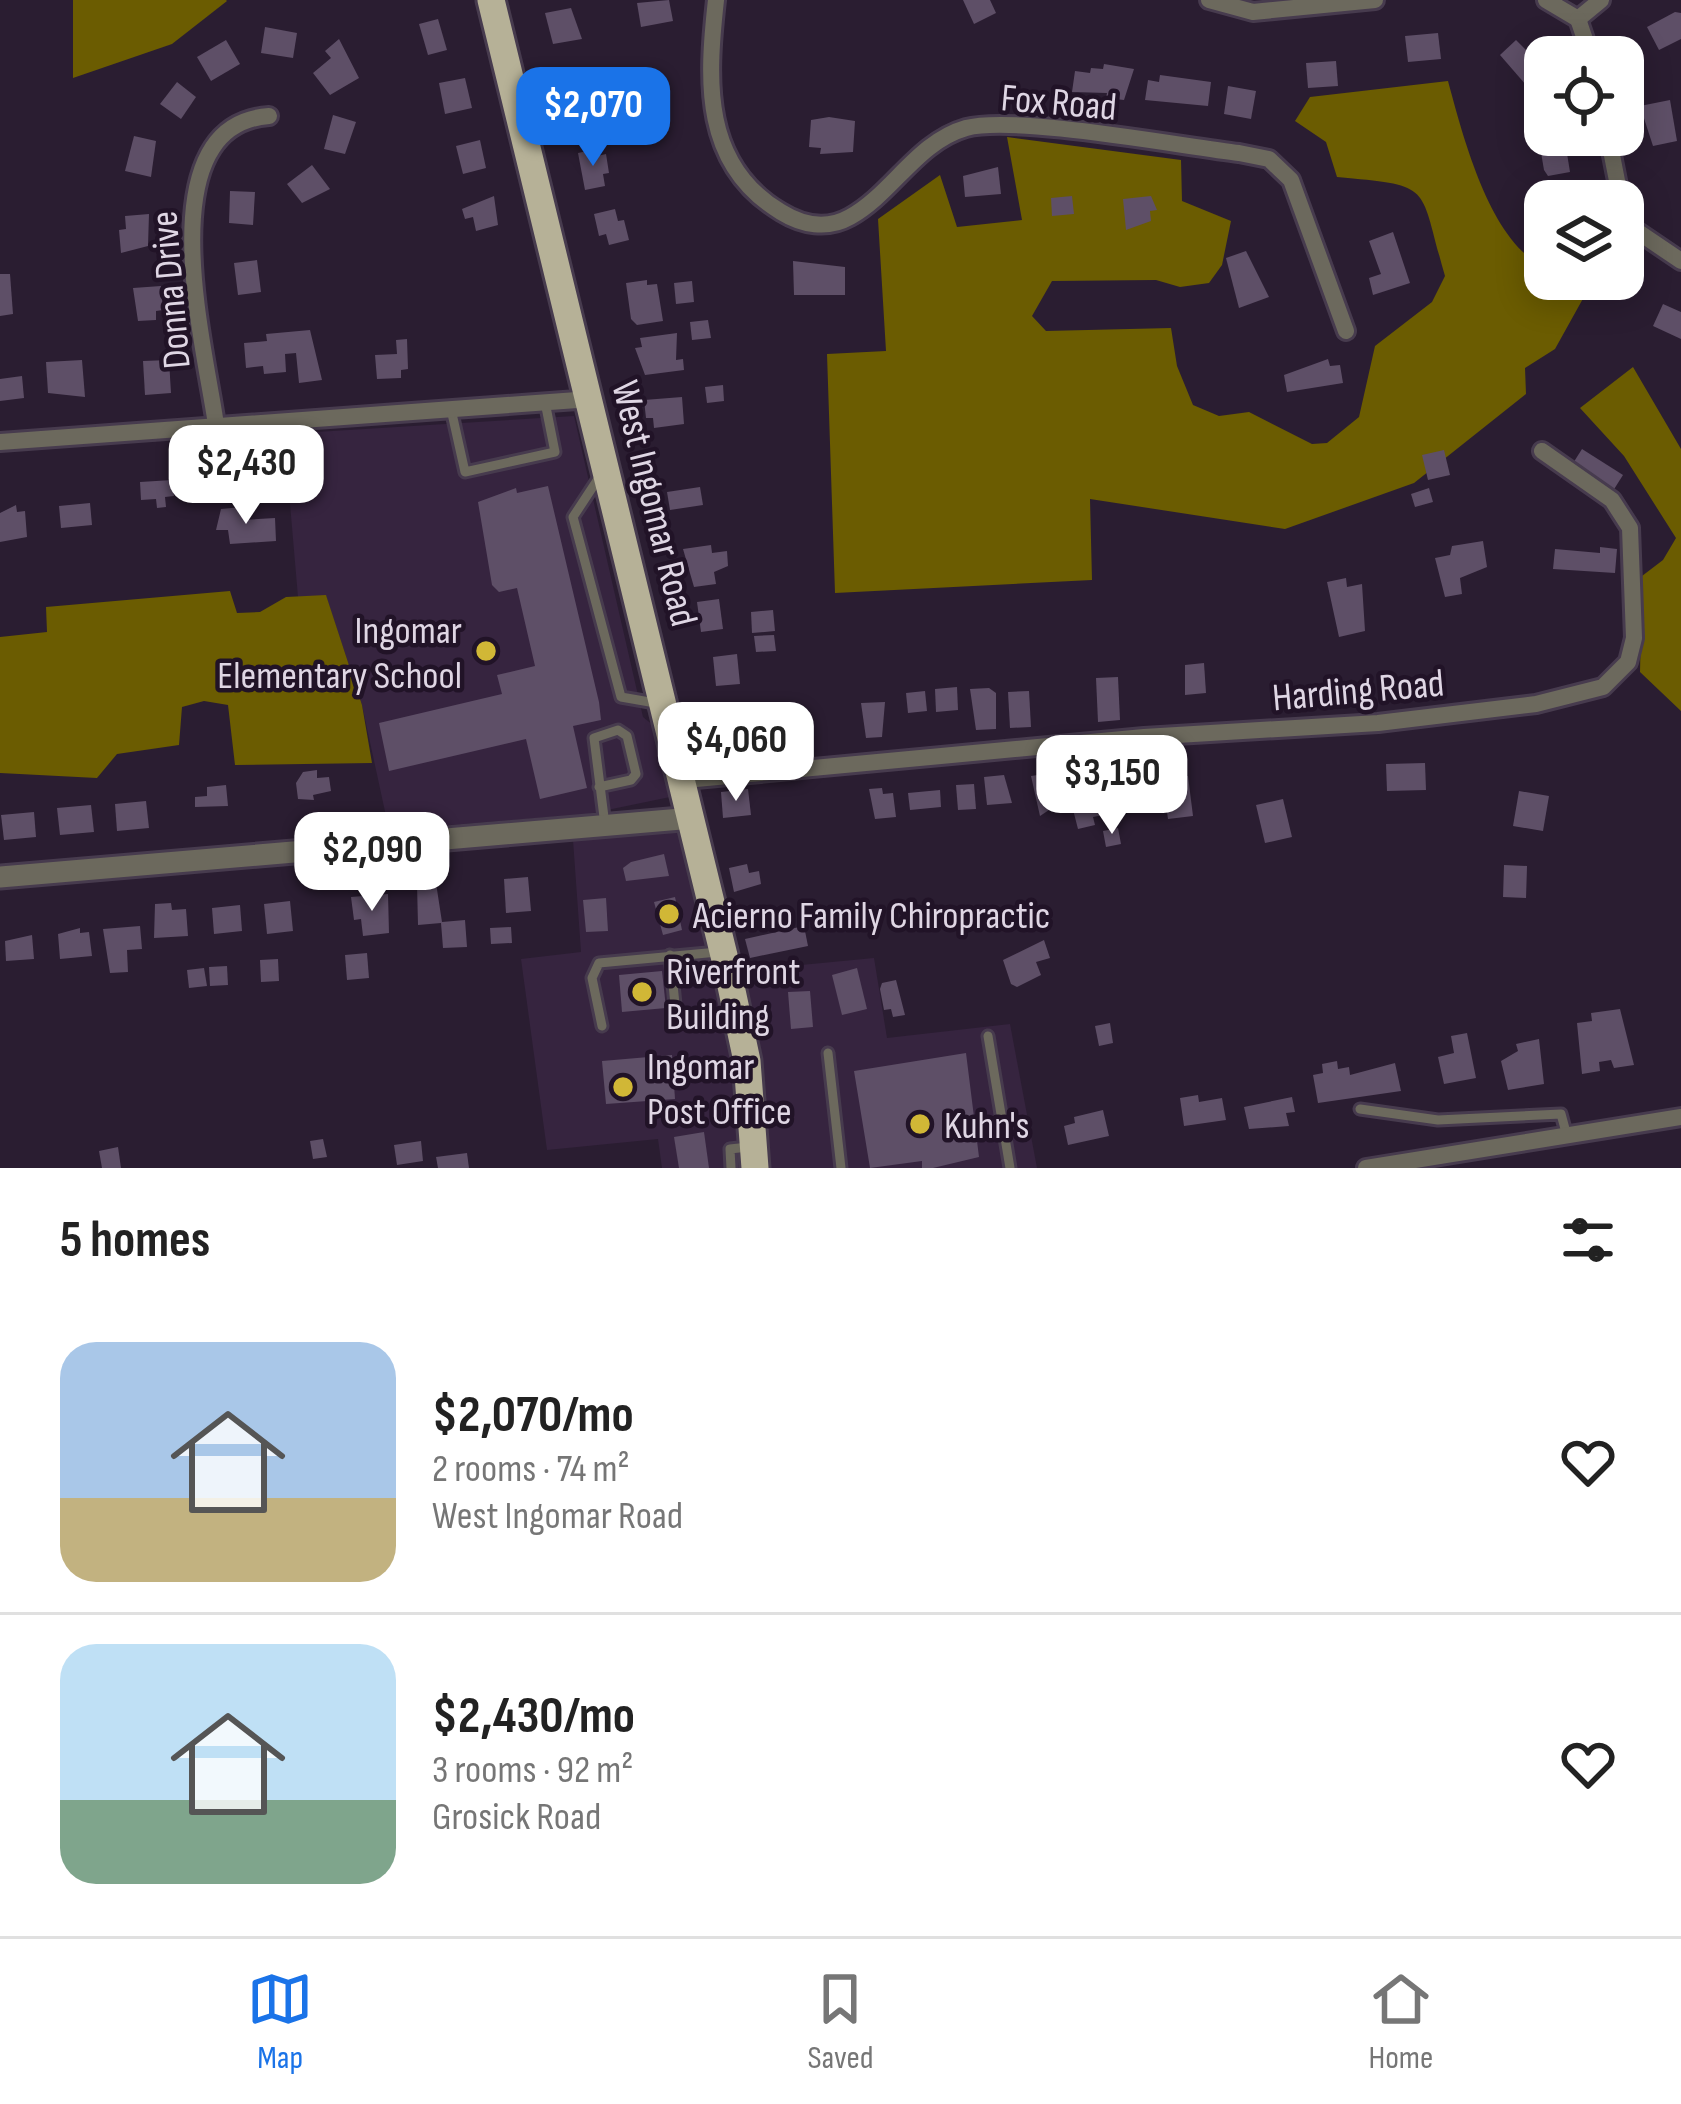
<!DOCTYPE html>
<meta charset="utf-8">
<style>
:root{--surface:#fff;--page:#f2f2f2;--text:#222;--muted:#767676;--line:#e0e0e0;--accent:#1a73e8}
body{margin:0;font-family:"Sofia Sans Condensed",sans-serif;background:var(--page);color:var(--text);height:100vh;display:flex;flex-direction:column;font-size:45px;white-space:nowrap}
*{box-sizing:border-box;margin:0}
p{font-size:39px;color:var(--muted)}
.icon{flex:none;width:66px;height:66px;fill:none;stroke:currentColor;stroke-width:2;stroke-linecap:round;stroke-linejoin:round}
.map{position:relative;height:1168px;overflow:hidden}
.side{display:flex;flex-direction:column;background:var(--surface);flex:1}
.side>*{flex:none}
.tools{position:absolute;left:1524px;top:36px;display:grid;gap:24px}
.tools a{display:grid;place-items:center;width:120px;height:120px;border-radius:24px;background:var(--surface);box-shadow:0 6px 30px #0003;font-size:60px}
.price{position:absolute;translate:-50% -102px;padding:0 27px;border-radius:24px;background:#fff;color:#222;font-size:39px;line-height:78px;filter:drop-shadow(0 3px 6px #0008)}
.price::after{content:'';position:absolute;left:50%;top:72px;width:36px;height:27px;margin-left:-18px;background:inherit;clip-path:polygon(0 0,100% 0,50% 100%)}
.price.selected{background:var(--accent);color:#fff}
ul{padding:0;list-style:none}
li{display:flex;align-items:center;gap:36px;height:300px;padding:0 60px}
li+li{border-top:3px solid var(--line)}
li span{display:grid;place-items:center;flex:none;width:336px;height:240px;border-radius:36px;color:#555}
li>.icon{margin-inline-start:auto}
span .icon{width:144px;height:144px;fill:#fffc;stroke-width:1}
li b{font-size:51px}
h2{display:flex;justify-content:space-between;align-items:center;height:144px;padding:0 60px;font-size:51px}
.tab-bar{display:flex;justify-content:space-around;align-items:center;height:168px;border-top:3px solid var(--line);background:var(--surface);font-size:33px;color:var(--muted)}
.tab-bar a{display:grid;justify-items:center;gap:6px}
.tab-bar .selected{color:var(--accent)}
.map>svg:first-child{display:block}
.built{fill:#36243f}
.forest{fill:#6b5c01}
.building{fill:#5e4f67}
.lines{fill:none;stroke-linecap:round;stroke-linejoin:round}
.service-casing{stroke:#473b4e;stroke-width:15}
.minor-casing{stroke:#473b4e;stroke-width:22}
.tertiary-casing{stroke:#473b4e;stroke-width:27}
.primary-casing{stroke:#473b4e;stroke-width:33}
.service{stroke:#6c695d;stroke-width:9}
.minor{stroke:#6c695d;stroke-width:16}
.tertiary{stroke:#6c695d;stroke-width:21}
.primary{stroke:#b6b197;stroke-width:27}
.poi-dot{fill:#d1b736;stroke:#211327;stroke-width:4.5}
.labels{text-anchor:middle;stroke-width:9;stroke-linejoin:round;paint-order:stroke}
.street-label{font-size:39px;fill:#dfd6e4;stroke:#211327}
.poi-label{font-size:39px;fill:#dfd6e4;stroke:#211327;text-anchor:start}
</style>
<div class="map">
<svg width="1681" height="1168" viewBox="0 0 1681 1168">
<rect width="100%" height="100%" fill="#2a1d31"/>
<g class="built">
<path d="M574 416 643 717 654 726 670 797 588 814 389 830 362 705 326 596 298 597 284 434Z"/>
<path d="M684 831 735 1058 741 1168H662L658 1139 547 1150 521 959 581 952 573 840Z"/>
<path d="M874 958 887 1038 1010 1024 1037 1168H755L728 972Z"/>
</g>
<g class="forest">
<path d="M73 0H226L227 1 172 44 73 78Z"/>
<path d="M1448 81C1463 136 1490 243 1545 267V279H1574L1590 286 1555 349 1525 368 1526 394 1414 483 1285 529 1090 499 1092 580 835 593 827 354 886 351 878 219 940 175 957 227 1022 220 1007 137 1181 160 1182 201 1231 221 1222 265 1209 283 1180 287 1156 280 1052 281 1032 316 1046 331 1171 328 1177 366 1193 405 1219 416 1249 412 1312 444 1327 443 1359 417 1375 346 1432 302 1445 276C1418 184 1436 186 1337 177L1326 142 1295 121 1310 97Z"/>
<path d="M1633 367 1681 449V711L1640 672 1642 576 1663 560 1676 538 1624 456 1580 408Z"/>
<path d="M230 591 237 613 260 612 286 597 326 595 362 705 372 763 235 765 228 705 204 701 182 707 179 745 117 754 97 778 0 773V637L47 632 46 607Z"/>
</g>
<g class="building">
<path d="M669 0 673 21 641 27 637 3Z"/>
<path d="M963 0H990L996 13 974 24Z"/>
<path d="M571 8 582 39 553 44 545 13Z"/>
<path d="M1675 12 1681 13V39L1659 50 1647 27Z"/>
<path d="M438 19 447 50 428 55 419 24Z"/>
<path d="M265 27 297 33 293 58 261 53Z"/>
<path d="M1438 33 1441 59 1408 62 1405 36Z"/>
<path d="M339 39 359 78 330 95 313 73 331 58 325 51Z"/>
<path d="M226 40 240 64 211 81 197 57Z"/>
<path d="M1516 40 1544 68 1526 85 1500 55Z"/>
<path d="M1336 61 1338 86 1308 88 1306 63Z"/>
<path d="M1104 64 1134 69 1124 100 1106 98 1107 93 1072 92 1075 71 1090 73 1091 68 1103 69Z"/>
<path d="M1160 75 1211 82 1208 106 1145 100 1148 80 1159 82Z"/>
<path d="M465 78 472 108 445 114 439 83Z"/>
<path d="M177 82 196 97 181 119 160 104Z"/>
<path d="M1228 86 1256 91 1251 119 1224 114Z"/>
<path d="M585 91 595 125 572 131 565 105 571 104 569 96Z"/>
<path d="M1670 100 1677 141 1653 146 1640 106Z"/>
<path d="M333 115 356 122 345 154 324 149Z"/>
<path d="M829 117 855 121 853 152 820 154 821 148 809 147 811 120Z"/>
<path d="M1545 134 1564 135 1570 172 1548 176 1544 170 1538 135Z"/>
<path d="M134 136 156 141 151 177 125 171Z"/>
<path d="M480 140 486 168 463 174 456 146Z"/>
<path d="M596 149 597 156 606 154 609 173 603 174 605 186 585 190 578 153Z"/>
<path d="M312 165 330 189 302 203 287 184Z"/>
<path d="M998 167 1001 194 965 197 963 176Z"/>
<path d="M230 191 255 192 253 225 229 223Z"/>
<path d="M494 196 498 225 476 231 473 217 465 219 462 209Z"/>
<path d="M1072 196 1074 214 1052 216 1051 198Z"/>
<path d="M1151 196 1157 210 1150 211 1151 221 1126 230 1123 199Z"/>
<path d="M615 209 618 221 624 220 629 240 609 245 606 234 599 236 594 214Z"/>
<path d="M149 214 148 246 121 253 119 230 126 229 125 216Z"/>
<path d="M1393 232 1410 283 1373 295 1369 278 1381 274 1369 241Z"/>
<path d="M1246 251 1269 297 1239 308 1226 258Z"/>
<path d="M257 260 261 292 238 295 234 263Z"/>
<path d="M793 261 845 267V295H794Z"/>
<path d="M0 274H10L13 314 0 316Z"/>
<path d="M647 280V285L657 284 663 321 637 325 631 319 626 283Z"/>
<path d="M692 281 694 302 676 304 674 283Z"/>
<path d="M161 286 163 310 156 311V320L138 321 133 288Z"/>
<path d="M1663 304 1681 312V339L1653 326Z"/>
<path d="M708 320 711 338 692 340 690 322Z"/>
<path d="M310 330 322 380 299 383 296 353 285 354 286 372 264 374 263 366 246 368 244 343 267 341 266 334Z"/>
<path d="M677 333 676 360 683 359 684 370 645 375 635 348 642 347 640 338Z"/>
<path d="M407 339 408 369 401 370V378L377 379 375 355 397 354 396 340Z"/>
<path d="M1328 359 1330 366 1340 365 1343 383 1287 392 1284 375Z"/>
<path d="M82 360 85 397 48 393 46 362Z"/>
<path d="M169 360 171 393 145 395 143 361Z"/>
<path d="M22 376 24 398 0 401V379Z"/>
<path d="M723 385 724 401 707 403 705 387Z"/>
<path d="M682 397 684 424 654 428 653 418H646L644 400Z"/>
<path d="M1582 449 1623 475 1611 494 1570 468Z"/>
<path d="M1444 450 1450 475 1428 480 1422 455Z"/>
<path d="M172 480 174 496 165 497 166 507 157 508 156 499 141 500 140 482Z"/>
<path d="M548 486 599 702 601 720 573 726 587 788 540 799 526 739 389 771 379 723 502 694 497 675 535 666 517 588 499 592 492 585 478 502 516 488 517 493Z"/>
<path d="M700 487 703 505 670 510 667 492Z"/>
<path d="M1429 488 1433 502 1415 507 1411 494Z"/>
<path d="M90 503 92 525 61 528 59 506Z"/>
<path d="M16 505 17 512 25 511 27 537 0 542V513Z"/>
<path d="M242 507 243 520 275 518 276 541 230 544 228 530H216L221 509Z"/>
<path d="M1483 541 1487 567 1460 578 1462 594 1445 597 1435 558 1450 555 1452 546Z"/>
<path d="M711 545 712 553 727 551 728 566 714 572 716 584 694 587 683 549Z"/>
<path d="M1600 547 1617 549 1615 573 1553 569 1555 549 1600 553Z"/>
<path d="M1346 578 1347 587 1362 584 1365 631 1339 637 1327 582Z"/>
<path d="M719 599 723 629 701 632 697 602Z"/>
<path d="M773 610 775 631 752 633 751 612Z"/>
<path d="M774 635 776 651 756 652 754 636Z"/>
<path d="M737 654 740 684 716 686 713 657Z"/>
<path d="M1204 663 1206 693 1185 695V665Z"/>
<path d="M1118 677 1120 720 1098 722 1096 678Z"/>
<path d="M957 687 958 710 936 712 935 689Z"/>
<path d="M989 688 996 693V729L976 730 970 689Z"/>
<path d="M925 691 927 711 908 713 906 693Z"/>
<path d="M1029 691 1031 727 1010 728 1008 692Z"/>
<path d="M885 702 882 737 866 738 861 703Z"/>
<path d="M750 713V725L767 723 769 745 733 747V738L715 739 714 715Z"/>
<path d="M1425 763 1426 790 1387 791 1386 764Z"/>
<path d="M317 770V778L329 777 331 791 313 795 314 800 298 799 296 783 303 772Z"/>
<path d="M1051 773 1055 806 1040 816 1031 776Z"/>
<path d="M1004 775 1012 803 987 805 984 777Z"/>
<path d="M1188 776 1193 816 1168 819 1162 778Z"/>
<path d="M974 784 976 809 958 810 956 785Z"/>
<path d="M1086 784 1088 789 1096 787 1103 815 1093 817 1095 825 1078 829 1069 794 1071 787Z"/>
<path d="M226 785 228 806 195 807V797L207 796V787Z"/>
<path d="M882 788 883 794 893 793 896 817 875 819 869 789Z"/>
<path d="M748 789 751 815 723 818 721 792Z"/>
<path d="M940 790 941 807 910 810 908 793Z"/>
<path d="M1519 791 1549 796 1543 831 1513 826Z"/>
<path d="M1283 799 1292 837 1265 843 1256 805Z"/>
<path d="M146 801 149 828 117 831 115 804Z"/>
<path d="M91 805 94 832 60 835 57 808Z"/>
<path d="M34 812 36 837 4 840 1 815Z"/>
<path d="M1118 828 1121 844 1106 847 1103 831Z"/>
<path d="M664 854 669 876 626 881 623 868 631 862Z"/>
<path d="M747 864 749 873 759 871 761 884 734 892 729 868Z"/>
<path d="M1504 865 1527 866 1526 898 1503 897Z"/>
<path d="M528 877 531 911 506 913 504 879Z"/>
<path d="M436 883 442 922 465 920 467 947 443 948 441 923 418 925 417 884Z"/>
<path d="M388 894 389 933 363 936 361 919 354 920 351 897Z"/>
<path d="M675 897 682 930 663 935 654 902Z"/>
<path d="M606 898 608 931 586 932 583 900Z"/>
<path d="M290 901 293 931 267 934 264 904Z"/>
<path d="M171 903 172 910 186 909 188 936 154 938 155 904Z"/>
<path d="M240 905 242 931 214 934 212 908Z"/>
<path d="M760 905 764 925 742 930 738 910Z"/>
<path d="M140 926 142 949 127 950 128 972 110 973 103 929Z"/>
<path d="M804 926 808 946 750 958 745 939Z"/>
<path d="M511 927 512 943 491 944 490 928Z"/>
<path d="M80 928V933L89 932 92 956 60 959 58 934Z"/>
<path d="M32 935 34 959 6 961 5 941Z"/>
<path d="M1044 940 1050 958 1036 962 1041 975 1017 987 1011 984 1003 960Z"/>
<path d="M367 953 369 978 347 980 345 955Z"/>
<path d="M278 959 279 981 261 982 260 960Z"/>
<path d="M227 966 228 985 210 986 209 967Z"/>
<path d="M204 968 207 986 189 988 187 970Z"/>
<path d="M857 968 867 1009 842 1015 832 975Z"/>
<path d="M662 971 666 1008 622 1012 619 975Z"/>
<path d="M896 980 905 1015 893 1017 891 1009 884 1010 880 989 882 983Z"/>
<path d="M810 991 813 1027 791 1029 788 992Z"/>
<path d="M1620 1009 1634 1065 1614 1068 1611 1060 1599 1062 1600 1071 1582 1074 1577 1023 1592 1021 1591 1013Z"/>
<path d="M1110 1023 1113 1043 1099 1046 1095 1026Z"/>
<path d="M1467 1033 1476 1078 1444 1084 1438 1057 1454 1053 1451 1036Z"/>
<path d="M1539 1039 1544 1084 1508 1090 1501 1061 1518 1051 1516 1044Z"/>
<path d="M966 1053 979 1157 933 1168H922V1161L870 1168 854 1071Z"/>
<path d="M672 1055 675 1099 606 1104 602 1061Z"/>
<path d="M1337 1061 1338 1069 1349 1067 1350 1075 1395 1063 1401 1091 1318 1103 1313 1075 1323 1073 1322 1064Z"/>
<path d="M1198 1095 1199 1102 1222 1098 1226 1120 1184 1126 1180 1098Z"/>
<path d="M1292 1097 1295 1112 1286 1113 1289 1126 1249 1129 1244 1107Z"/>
<path d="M1103 1110 1109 1136 1068 1145 1064 1126 1075 1123 1074 1117Z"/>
<path d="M704 1132 709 1168H679L674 1137Z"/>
<path d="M323 1139 327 1157 313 1159 310 1141Z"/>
<path d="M421 1141 423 1161 397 1165 394 1145Z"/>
<path d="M118 1147 121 1168H102L99 1151Z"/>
<path d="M467 1153 469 1168H438L436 1157Z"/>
</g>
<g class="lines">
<g class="service-casing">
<g id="service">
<path d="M451 409 465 472 555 452 545 402"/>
<path d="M600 476 573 517 621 697 661 704"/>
<path d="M599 787 631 780 636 774 627 736 618 730 594 738 605 825"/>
<path d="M670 955 677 1024"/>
<path d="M602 1026 592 978 599 963 718 952"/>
<path d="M988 1036 1010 1168"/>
<path d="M828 1053 841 1168"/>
<path d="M1360 1109 1438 1120 1561 1114 1567 1136"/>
<path d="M731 1168 730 1149 748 1147"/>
</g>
</g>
<g class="minor-casing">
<g id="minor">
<path d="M716 0C707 81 702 165 781 212 802 225 827 230 850 217 892 194 917 142 966 128 1015 115 1180 146 1239 153L1269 159 1291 180 1346 331"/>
<path d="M1209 0 1253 12 1375 0"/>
<path d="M1546 0 1578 19 1601 0"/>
<path d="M1578 19 1591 57"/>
<path d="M1608 135 1621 201"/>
<path d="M1623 207 1628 225 1681 261"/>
<path d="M216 425C206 350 145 125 269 116"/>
<path d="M0 442 591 399"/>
<path d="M685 780 1144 737 1378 723 1536 704 1603 687 1628 662 1634 638 1630 528 1612 500 1542 451"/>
<path d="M1366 1168 1681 1117"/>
</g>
</g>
<g class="tertiary-casing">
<path id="tertiary" d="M0 877 693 818"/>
</g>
<g class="primary-casing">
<path id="primary" d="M491 0 728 972 747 1061 755 1168"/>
</g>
<use href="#service" class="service"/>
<use href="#minor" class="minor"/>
<use href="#tertiary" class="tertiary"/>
<use href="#primary" class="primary"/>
</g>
<g class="poi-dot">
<circle cx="486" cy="651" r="12"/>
<circle cx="669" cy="914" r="12"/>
<circle cx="642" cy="992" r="12"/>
<circle cx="623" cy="1087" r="12"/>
<circle cx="920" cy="1124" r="12"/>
</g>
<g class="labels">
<g class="street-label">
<text transform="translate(1059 101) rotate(5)" y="14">Fox Road</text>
<text transform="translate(169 290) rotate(-95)" y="14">Donna Drive</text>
<text transform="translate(656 503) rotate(76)" y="14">West Ingomar Road</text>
<text transform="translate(1358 689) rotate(-5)" y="14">Harding Road</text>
</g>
<g class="poi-label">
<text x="462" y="643" text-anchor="end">Ingomar<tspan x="462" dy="45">Elementary School</tspan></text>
<text x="693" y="928">Acierno Family Chiropractic</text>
<text x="666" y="984">Riverfront<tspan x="666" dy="45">Building</tspan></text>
<text x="647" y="1079">Ingomar<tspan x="647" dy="45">Post Office</tspan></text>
<text x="944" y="1138">Kuhn's</text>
</g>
</g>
</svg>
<div class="tools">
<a><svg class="icon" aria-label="locate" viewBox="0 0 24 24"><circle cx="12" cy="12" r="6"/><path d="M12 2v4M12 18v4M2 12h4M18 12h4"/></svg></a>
<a><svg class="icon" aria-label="layers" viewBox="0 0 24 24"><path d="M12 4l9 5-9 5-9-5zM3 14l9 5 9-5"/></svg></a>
</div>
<b class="price selected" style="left:593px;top:169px">$2,070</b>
<b class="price" style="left:246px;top:527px">$2,430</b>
<b class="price" style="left:736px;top:804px">$4,060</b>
<b class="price" style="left:1112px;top:837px">$3,150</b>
<b class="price" style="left:372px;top:914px">$2,090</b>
</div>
<section class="side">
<h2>5 homes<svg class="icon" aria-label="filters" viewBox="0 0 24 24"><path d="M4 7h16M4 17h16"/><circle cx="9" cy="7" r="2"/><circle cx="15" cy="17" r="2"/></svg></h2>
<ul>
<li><span style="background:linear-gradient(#a9c7e8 65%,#c2b280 0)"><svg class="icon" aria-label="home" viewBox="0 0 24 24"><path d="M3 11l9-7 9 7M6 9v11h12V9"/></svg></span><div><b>$2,070/mo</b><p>2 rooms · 74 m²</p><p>West Ingomar Road</p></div><svg class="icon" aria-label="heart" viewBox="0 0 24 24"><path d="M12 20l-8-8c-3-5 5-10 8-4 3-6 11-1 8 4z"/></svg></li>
<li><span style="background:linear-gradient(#bfe0f5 65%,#7fa58c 0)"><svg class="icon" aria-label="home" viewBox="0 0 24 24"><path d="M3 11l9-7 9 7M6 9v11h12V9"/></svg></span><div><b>$2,430/mo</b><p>3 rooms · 92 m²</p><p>Grosick Road</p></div><svg class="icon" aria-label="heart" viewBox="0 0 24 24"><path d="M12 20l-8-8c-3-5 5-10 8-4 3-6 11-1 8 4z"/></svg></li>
</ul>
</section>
<nav class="tab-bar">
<a class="selected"><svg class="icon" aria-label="map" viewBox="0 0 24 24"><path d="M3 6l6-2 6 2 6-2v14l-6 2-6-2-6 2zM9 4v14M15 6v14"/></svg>Map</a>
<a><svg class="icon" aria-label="saved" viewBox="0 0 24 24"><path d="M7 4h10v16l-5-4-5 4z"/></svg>Saved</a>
<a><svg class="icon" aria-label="home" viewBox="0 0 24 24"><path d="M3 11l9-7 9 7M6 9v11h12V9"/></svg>Home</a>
</nav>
